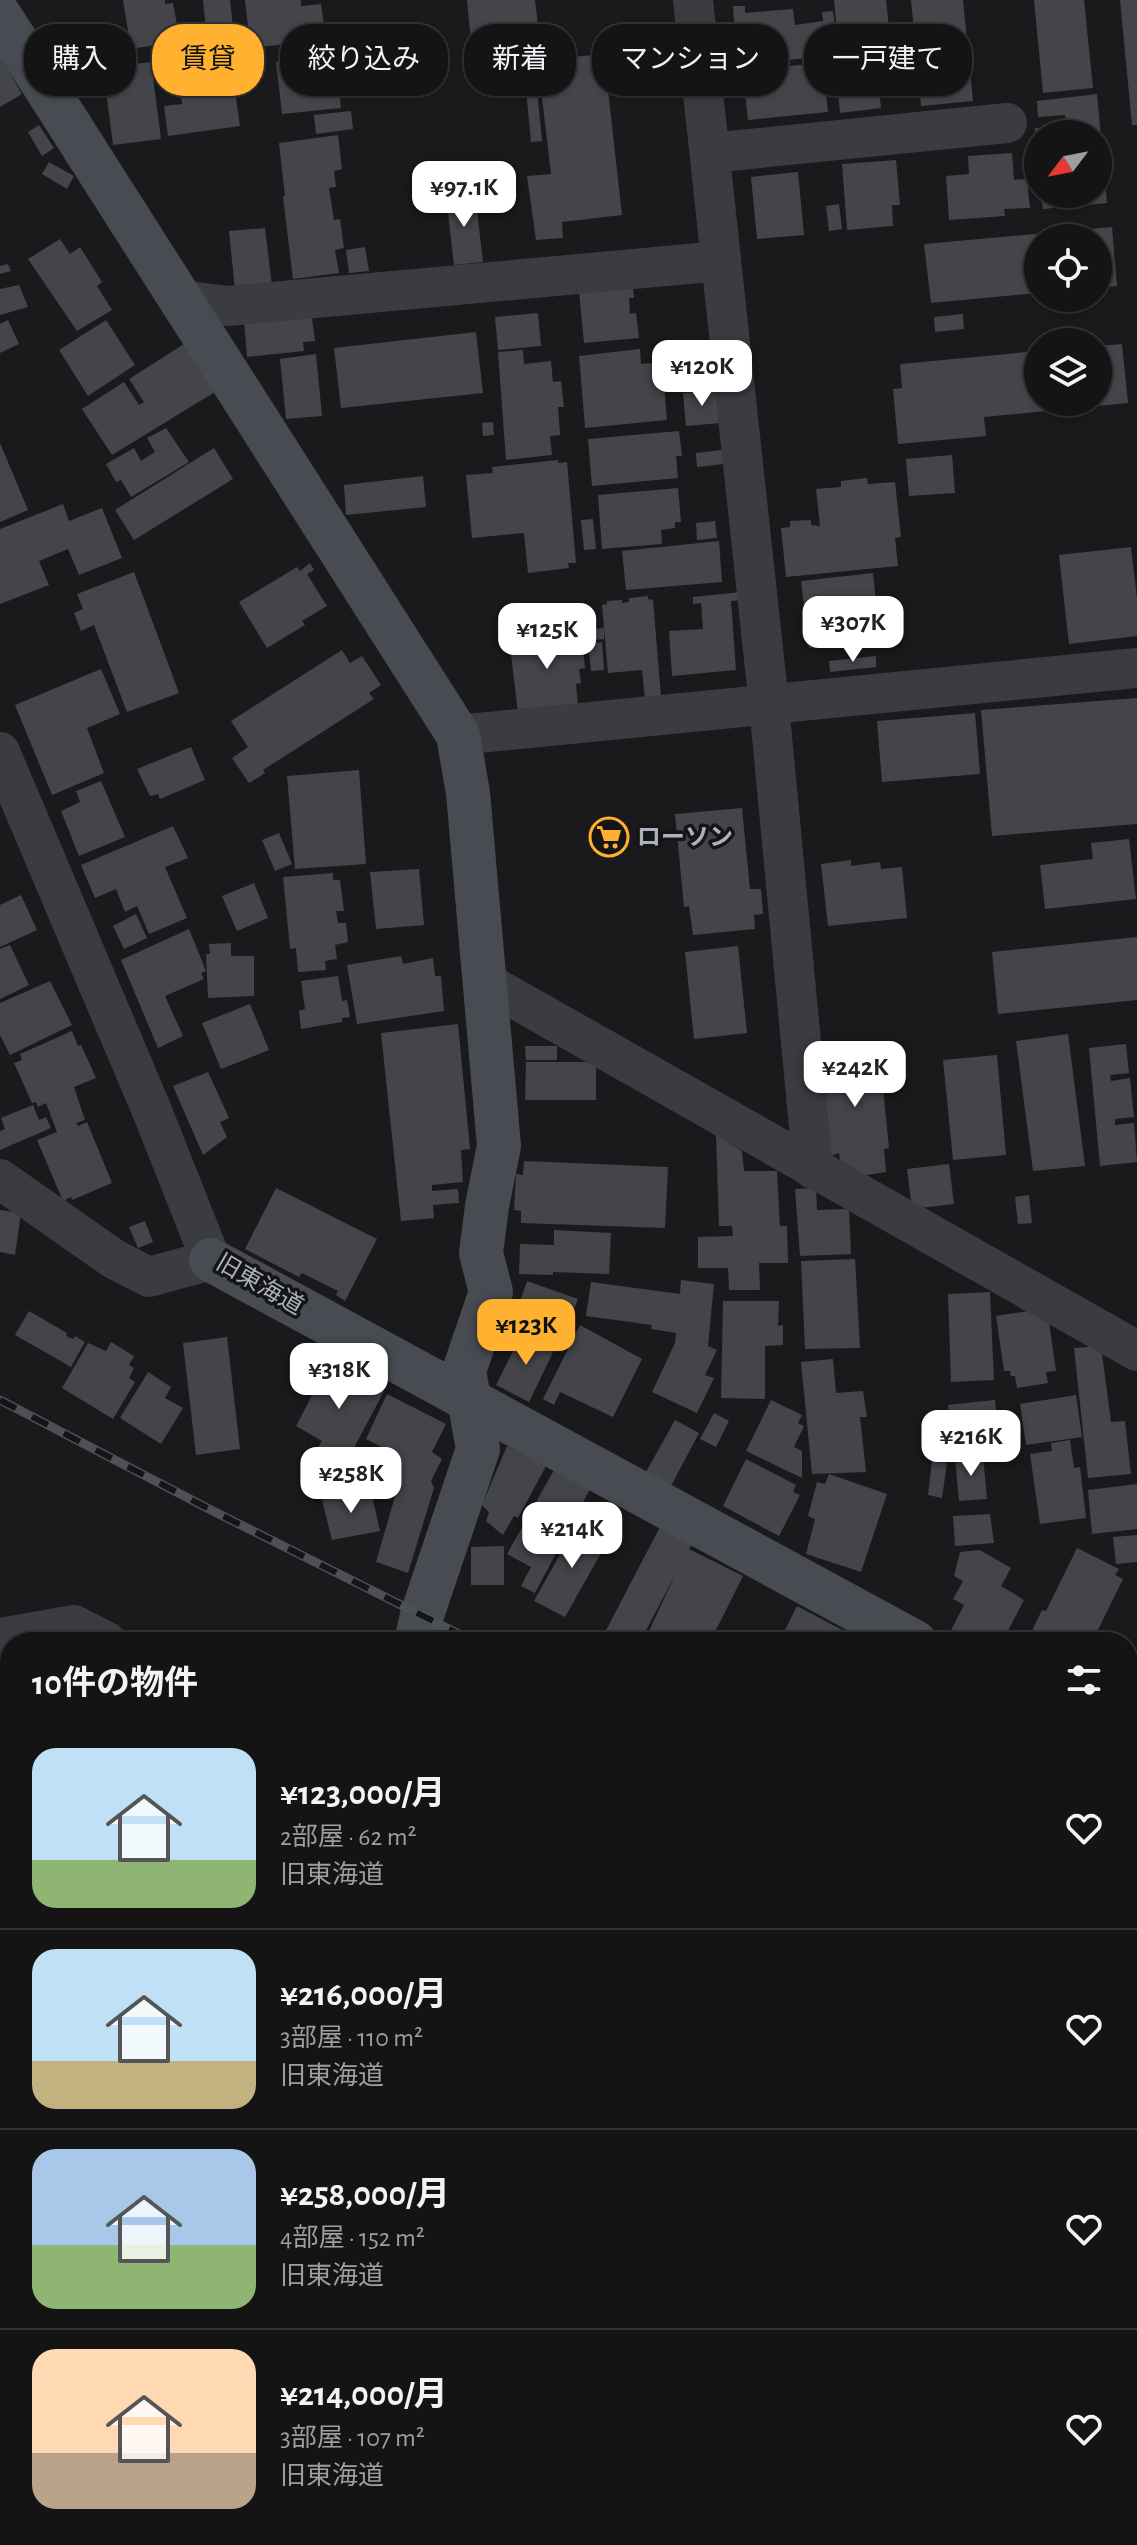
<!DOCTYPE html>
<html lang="ja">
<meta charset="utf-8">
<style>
:root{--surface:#141415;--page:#1d1d1e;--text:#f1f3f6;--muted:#9d9ea0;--line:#333334;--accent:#ffb12f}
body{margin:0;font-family:"Alegreya Sans","Noto Sans JP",sans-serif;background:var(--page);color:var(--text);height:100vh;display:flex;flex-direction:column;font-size:30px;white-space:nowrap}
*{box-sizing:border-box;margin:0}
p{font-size:26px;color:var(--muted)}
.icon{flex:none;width:44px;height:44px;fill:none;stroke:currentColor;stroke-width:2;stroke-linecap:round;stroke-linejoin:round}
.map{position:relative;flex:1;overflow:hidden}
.drawer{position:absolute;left:0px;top:1632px;width:1138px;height:914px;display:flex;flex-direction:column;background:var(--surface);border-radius:32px 32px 0 0;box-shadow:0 2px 6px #0004,0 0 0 2px var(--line)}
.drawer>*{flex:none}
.banner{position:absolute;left:24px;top:24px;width:1090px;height:72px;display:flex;gap:16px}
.needle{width:52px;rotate:238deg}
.buttons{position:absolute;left:1024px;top:120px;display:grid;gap:16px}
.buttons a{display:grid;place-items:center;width:88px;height:88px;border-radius:50%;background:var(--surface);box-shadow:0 2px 6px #0004,0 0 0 2px var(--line);font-size:40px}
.price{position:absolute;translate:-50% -68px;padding:0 18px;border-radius:16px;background:#fff;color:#222;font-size:26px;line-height:52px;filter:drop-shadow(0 2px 4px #0008)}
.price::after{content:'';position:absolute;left:50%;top:48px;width:24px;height:18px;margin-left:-12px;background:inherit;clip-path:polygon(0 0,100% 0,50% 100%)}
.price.selected{background:var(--accent);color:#111}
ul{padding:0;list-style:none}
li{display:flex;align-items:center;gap:24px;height:200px;padding:0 32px}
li+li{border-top:2px solid var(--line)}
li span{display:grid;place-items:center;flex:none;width:224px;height:160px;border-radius:24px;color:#555}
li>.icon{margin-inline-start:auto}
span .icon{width:96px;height:96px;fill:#fffc;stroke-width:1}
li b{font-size:34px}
h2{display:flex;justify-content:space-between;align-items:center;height:96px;padding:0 32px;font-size:34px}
.tag{padding:0 28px;border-radius:32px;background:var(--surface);box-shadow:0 2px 6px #0004,0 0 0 2px var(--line);font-size:28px;line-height:72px}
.tag.selected{background:var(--accent);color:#111}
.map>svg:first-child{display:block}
.building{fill:#44454a}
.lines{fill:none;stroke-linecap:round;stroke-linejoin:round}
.street{stroke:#3a3c42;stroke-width:40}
.secondary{stroke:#484b52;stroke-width:44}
.rail-casing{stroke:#4d5057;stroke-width:9}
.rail{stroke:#151518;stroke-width:6;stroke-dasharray:18;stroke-linecap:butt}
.labels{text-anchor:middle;stroke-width:7;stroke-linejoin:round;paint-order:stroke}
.poi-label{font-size:24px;font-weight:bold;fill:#abb1bd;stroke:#151518;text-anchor:start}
.street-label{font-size:24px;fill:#abb1bd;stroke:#151518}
</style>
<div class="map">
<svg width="1137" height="2545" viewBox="0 0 1137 2545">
<rect width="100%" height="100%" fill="#1a1a1c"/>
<g class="building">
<path d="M123 0H165V4L173 3 180 41 131 49Z"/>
<path d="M203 0H230L233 27 206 30Z"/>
<path d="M245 0H301V6L321 4 326 40 250 48V53L221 56 219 37 249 35Z"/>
<path d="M467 0H535L540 44 472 52Z"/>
<path d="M834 0H886L891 47 839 52Z"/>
<path d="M911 0H963L973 101 921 106Z"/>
<path d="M1034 0H1084L1093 88 1043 93Z"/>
<path d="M1120 0H1137V125H1132Z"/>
<path d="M733 6H745V13L793 9 795 25 823 21 822 12 833 11 836 36H830L833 56 714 66 711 35 735 33Z"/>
<path d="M604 54 622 215 562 222 563 238 536 240 527 176 551 174 539 72 526 71V65L531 61Z"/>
<path d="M0 55 22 94 0 107Z"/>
<path d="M336 55 337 67 351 65 354 88 339 90 341 108 282 114 276 62Z"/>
<path d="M875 55 881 108 840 113 835 60Z"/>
<path d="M253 61 257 88 240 90 236 64Z"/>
<path d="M151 62 161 139 113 145 103 68Z"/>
<path d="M830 62 831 70H823L828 112 748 120 745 94 720 96 718 73Z"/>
<path d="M525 79H536L542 141 531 142Z"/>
<path d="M228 84 229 92 235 91 240 126 168 136 164 106 182 104 180 89 194 88 195 96 202 95 201 88Z"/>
<path d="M1097 94 1107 203 1043 209 1041 194H1098V134H1038V141H1036L1035 128 1066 125 1065 115 1038 117 1037 101Z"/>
<path d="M351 111 353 129 316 134 314 115Z"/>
<path d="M39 125 54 148 42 156 28 132Z"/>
<path d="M338 135 342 169 334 171 336 187 329 188 334 220 340 219 344 248 335 250 339 273 293 279 283 197 285 196 279 143Z"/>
<path d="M1012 153 1014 180 1027 179 1030 208 1004 209 1005 216 949 220 946 176 969 174 968 156Z"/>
<path d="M896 160 900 205H892L893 226 847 230 842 164Z"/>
<path d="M49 162 74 176 67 189 42 174Z"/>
<path d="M798 172 804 235 757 239 751 177Z"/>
<path d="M475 193 483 262 454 265 446 196Z"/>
<path d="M839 204 842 229 829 231 826 206Z"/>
<path d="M1112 227 1117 286 1098 288V238H1038V293L931 303 924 244Z"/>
<path d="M265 228 272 286 235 290 229 231Z"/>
<path d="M60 239 70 254 80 247 102 282 97 286 112 310 77 331 28 259Z"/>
<path d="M365 247 369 271 349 273 346 250Z"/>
<path d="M8 264 11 271 0 274V266Z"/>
<path d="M19 285 28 307 0 315V289Z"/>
<path d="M633 286 634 298H629L630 314 636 313 639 338 584 343 579 291Z"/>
<path d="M538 313 541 346 498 350 495 317Z"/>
<path d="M963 314 964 329 935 332 934 317Z"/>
<path d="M312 318 315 341 303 342 304 351 247 357 244 320Z"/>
<path d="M8 320 19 344 0 353V324Z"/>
<path d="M106 320 135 365 88 396 59 350Z"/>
<path d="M476 332 483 393 341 408 334 348Z"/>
<path d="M184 344 215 392 112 455 82 409 124 382 139 405 144 402 129 379Z"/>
<path d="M1122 344 1128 403 984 417 986 436 898 444 893 389 902 388 900 364 1038 351V402H1098V346Z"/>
<path d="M640 349 641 364 662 362 667 420 585 428 579 356Z"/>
<path d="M523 350 524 364 551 361 553 382 561 381 564 407H558L560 435 550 436 552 455 506 460 498 352Z"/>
<path d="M316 354 322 416 286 419 280 359Z"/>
<path d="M719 390 721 423 686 426 683 393Z"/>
<path d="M493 422 494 435 483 436 482 423Z"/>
<path d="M166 428 189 462 131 497 121 480 116 482 106 464 134 448 141 461 155 452 147 438Z"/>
<path d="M679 431 682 456H676L678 478 592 486 588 439Z"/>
<path d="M0 443 28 510 0 522Z"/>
<path d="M214 448 233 479 134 540 115 510Z"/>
<path d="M722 450 724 464 697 467 696 453Z"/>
<path d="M952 455 955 493 909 496 906 459Z"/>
<path d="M558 460V463L567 462 576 563H568L569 568 528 573 524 533 472 538 466 475 493 473 492 467Z"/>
<path d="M423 476 426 507 346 515 344 485Z"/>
<path d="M867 478 868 484 895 482 901 537 895 538 898 566 786 577 781 528 790 527V521L811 520V525L820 526 816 489 841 487V481Z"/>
<path d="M678 488 681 522H675V528L661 530 662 544 602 549 598 495Z"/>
<path d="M63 504 69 521 102 508 122 558 79 575 68 549 39 561 49 585 0 604V529Z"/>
<path d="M593 519 596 549 584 550 581 520Z"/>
<path d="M715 521 717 538 697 540 696 523Z"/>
<path d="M719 541 722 582 626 590 622 551Z"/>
<path d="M1131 547 1137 598V636L1069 644 1059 555Z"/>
<path d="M310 563 314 570 307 574 327 606 302 621 305 625 267 648 239 602 297 567 300 571Z"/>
<path d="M134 572 179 693 127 712 94 625 81 631 74 613 83 609 77 594Z"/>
<path d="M873 573 880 641 809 648 801 581Z"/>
<path d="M742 592 743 600 731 601 736 670 672 676 669 631 703 629 701 603 693 604V597Z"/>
<path d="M648 596V599L653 600 661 697 645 699 642 670 608 673 602 605 607 604V601L622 600V603L629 602V598Z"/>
<path d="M604 628V639L594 640 593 629Z"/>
<path d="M581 631 585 668 579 669 581 683 576 684 578 707 518 713 509 638Z"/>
<path d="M602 642 604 670 591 671 588 643Z"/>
<path d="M342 650 350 663 362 656 381 685 369 693 374 699 263 770 265 773 249 783 232 758 248 747 231 721Z"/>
<path d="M876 656V667L830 672 829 661Z"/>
<path d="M101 669 120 714 87 728 104 773 52 795 15 705Z"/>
<path d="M1137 698V824L992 836 981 710Z"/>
<path d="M975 713 980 774 882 782 877 721Z"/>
<path d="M191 747 205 780 160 799 158 794 150 796 137 769Z"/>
<path d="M359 770 366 864 295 869 287 776Z"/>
<path d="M101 781 125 837 79 856 61 811 80 802 76 791Z"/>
<path d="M742 808 750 889H761L763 914 754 915 755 929 693 935 689 906 684 907 675 814Z"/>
<path d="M173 826 188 858 165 867 187 918 149 934 137 906 125 912 116 889 95 898 81 865Z"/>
<path d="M279 833 292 864 275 871 262 840Z"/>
<path d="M1129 839 1136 899 1045 909 1040 865 1093 859 1091 843Z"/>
<path d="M851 860V866L880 862 881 869 902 867 907 918 828 926 821 864Z"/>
<path d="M419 869 424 925 376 929 370 872Z"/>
<path d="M333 873V880H340L344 911H336L338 923H346L348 942 335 945 337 959 325 961 326 970 298 972 296 948 290 949 283 877Z"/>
<path d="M254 883 268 918 237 931 222 896Z"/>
<path d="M21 895 37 930 0 947V905Z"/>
<path d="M136 914 147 938 124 949 113 926Z"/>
<path d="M189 929 206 971 201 973 204 979 165 996 183 1036 158 1048 121 960Z"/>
<path d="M1137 937V1000L998 1014 992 952Z"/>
<path d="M231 943V956H254V996L208 998 206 954H210L209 944Z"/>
<path d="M10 945 29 985 0 999V949Z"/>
<path d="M738 946 747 1033 694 1039 685 952Z"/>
<path d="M401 956 403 964 433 958 435 976H441L444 1011 357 1024 347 965Z"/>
<path d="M338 976 342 1001 347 1000 350 1017 342 1018V1022L301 1029 299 1011 305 1009 301 981Z"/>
<path d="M50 981 72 1025 10 1055 0 1035V1003Z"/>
<path d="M250 1004 269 1050 221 1069 202 1023Z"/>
<path d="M458 1024 470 1149 461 1150 463 1182 432 1185V1191L458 1189 459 1203 433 1205 434 1218 401 1221 381 1033Z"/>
<path d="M72 1031 78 1046 81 1045 96 1078 74 1087 85 1120 76 1123 78 1126 87 1122 112 1183 72 1200 71 1197 63 1201 37 1140 57 1132 46 1103 38 1107 36 1102 32 1103 14 1063 22 1060 20 1054Z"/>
<path d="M1068 1034 1085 1166 1033 1171 1016 1041Z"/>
<path d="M1126 1044 1129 1073 1110 1075 1111 1081 1130 1078 1134 1117 1115 1119V1125L1134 1123 1137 1162 1100 1166 1089 1048Z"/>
<path d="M525 1046H557V1060H526Z"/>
<path d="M879 1048 889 1148 884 1149 886 1172 860 1176 841 1165 839 1153 828 1157 818 1054Z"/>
<path d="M997 1055 1006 1155 953 1160 943 1060Z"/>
<path d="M526 1062H596V1100H525Z"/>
<path d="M208 1072 229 1118 220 1122 227 1137 203 1155 173 1086Z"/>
<path d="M33 1105 39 1120 46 1117 51 1128 0 1150V1131L5 1129 1 1118Z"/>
<path d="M716 1135 742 1151 744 1171H777L780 1226H787L788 1263H759L760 1290H729L728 1268H698V1237L733 1236 732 1226H719Z"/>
<path d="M524 1161 668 1167 665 1228 521 1223V1211L514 1210 516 1174 523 1175Z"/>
<path d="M949 1164 954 1204 912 1209 907 1169Z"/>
<path d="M276 1188 377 1239 345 1301 336 1295 338 1291 302 1273 299 1277 245 1249Z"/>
<path d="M816 1188 817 1210 849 1209 851 1254 800 1256 795 1189Z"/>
<path d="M1029 1195 1032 1223 1018 1224 1015 1197Z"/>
<path d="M0 1210 21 1213 15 1255 0 1252Z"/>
<path d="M145 1221 153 1242 138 1248 129 1227Z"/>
<path d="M554 1230 611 1233 609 1274 553 1272V1275L519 1274 520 1244 554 1245Z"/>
<path d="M855 1259 860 1348 805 1349 801 1261Z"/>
<path d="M681 1280 714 1284 708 1346 717 1350 705 1375 714 1378 697 1413 652 1392 675 1343 676 1333 651 1329 652 1325 586 1316 591 1282 680 1294Z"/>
<path d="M527 1281 578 1299 562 1338 514 1319Z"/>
<path d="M990 1292 994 1380 951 1382 948 1294Z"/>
<path d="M723 1301H779L778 1326 783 1325V1345L765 1346V1399L721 1398Z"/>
<path d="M1035 1310 1048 1315 1056 1371 1046 1372 1048 1383 1017 1388 1015 1376H1011L1010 1371H1004L996 1316Z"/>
<path d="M29 1311 67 1333 66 1336 73 1339 75 1336 85 1342 71 1367 15 1335Z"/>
<path d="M580 1325 642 1359 613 1417 560 1392 554 1405 543 1399Z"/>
<path d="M522 1333 555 1348 529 1402 496 1385Z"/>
<path d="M227 1337 240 1449 196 1455 183 1343Z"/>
<path d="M111 1342 134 1356 129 1365 134 1368 129 1378 135 1382 113 1419 62 1388 88 1343 106 1351Z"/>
<path d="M1101 1346 1111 1422 1125 1421 1131 1474 1088 1478 1074 1348Z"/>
<path d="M833 1359 836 1393 863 1391 867 1417H860L866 1472 812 1474 801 1362Z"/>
<path d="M330 1361 384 1391 345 1465 317 1449 322 1441 296 1426Z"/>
<path d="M148 1372 171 1387 165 1398 183 1408 161 1444 120 1418Z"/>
<path d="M387 1394 446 1424 432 1452 442 1459 431 1481 434 1488 408 1573 376 1562 396 1493 376 1484 391 1452 366 1439Z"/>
<path d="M1076 1395 1082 1437 1026 1445 1020 1404Z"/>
<path d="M771 1400 802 1415 798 1423 804 1426 794 1447 802 1451V1478L746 1451Z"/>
<path d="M995 1400 1000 1448 954 1453 948 1405Z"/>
<path d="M714 1413 729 1421 716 1447 700 1439Z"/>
<path d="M675 1420 699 1433 671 1486 646 1472Z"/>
<path d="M1070 1440 1074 1468 1080 1467 1086 1518 1040 1524 1030 1454 1052 1451 1051 1443Z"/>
<path d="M507 1446 546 1466 518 1518 514 1516 503 1535 486 1521 489 1512 482 1505Z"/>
<path d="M983 1456 987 1499 959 1501 955 1458Z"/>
<path d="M746 1459 796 1485 793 1492 800 1495 779 1536 723 1506Z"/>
<path d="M932 1461 947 1463 942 1498 928 1495Z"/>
<path d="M554 1470 590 1489 535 1593 521 1586 531 1567 507 1554Z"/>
<path d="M829 1474 887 1494 861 1572 806 1554 815 1519 808 1516 817 1482 825 1484Z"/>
<path d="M1137 1484V1529L1092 1534 1088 1490Z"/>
<path d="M371 1491 380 1531 332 1540 322 1500Z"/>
<path d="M990 1514 994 1543 955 1546 953 1516Z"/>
<path d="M577 1524 595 1534 597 1530 610 1537 565 1617 534 1601Z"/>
<path d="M660 1527 692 1544 689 1549 743 1576 710 1642H644L676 1573 640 1642H614L603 1636Z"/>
<path d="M1137 1535V1562L1116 1564 1113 1537Z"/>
<path d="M504 1546V1585H471V1547Z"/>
<path d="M1077 1548 1119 1569 1115 1575 1123 1579 1092 1642H1045L1030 1635 1042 1610 1046 1611Z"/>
<path d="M980 1550 1011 1568 1001 1586 1024 1600 1002 1642H964L949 1634 964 1605 953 1599 963 1581 954 1576 960 1552Z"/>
<path d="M797 1606 865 1642H779Z"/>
<path d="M10 1651V1709H7L0 1652Z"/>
<path d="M1133 1659 1137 1661V1729L1128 1724V1667Z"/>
<path d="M1137 1898V1934L1128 1930V1916Z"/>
<path d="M1128 2001 1137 2006V2134L1128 2151V2054L1132 2045 1128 2042Z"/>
<path d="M0 2059H2L5 2084H0Z"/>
<path d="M10 2101V2175L0 2177V2103Z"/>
<path d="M10 2230V2342L0 2344V2231Z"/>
<path d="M1137 2268V2346L1128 2347V2269Z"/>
<path d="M245 2536 246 2545H191V2543Z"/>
<path d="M281 2536 282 2541 307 2539V2545H250V2537Z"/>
<path d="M514 2536H657L658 2545H514Z"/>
<path d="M672 2536H747L748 2545H701L700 2538 673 2542Z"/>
<path d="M791 2536H832L833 2545H792Z"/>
<path d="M880 2536H894L895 2543 882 2545Z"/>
</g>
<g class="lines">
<g class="street">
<path d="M693 0 769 705 813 1169"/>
<path d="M710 153 1007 123"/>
<path d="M181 300 228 306 721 261"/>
<path d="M458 735 1137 668"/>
<path d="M0 752 152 1111 211 1260 149 1277 114 1259 0 1179"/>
<path d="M487 983 1137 1351"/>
<path d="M0 1638 74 1625 107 1642"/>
<path d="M0 1815 10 1888"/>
<path d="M1128 2177 1137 2182"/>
<path d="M0 2210 10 2209"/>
<path d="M0 2446 10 2445"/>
<path d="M1128 2528 1137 2527"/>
<path d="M108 2536 109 2545"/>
<path d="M993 2545 1064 2536"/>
</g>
<g class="secondary">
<path d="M0 16 458 735 468 793 499 1146 487 1206 481 1253 491 1292 464 1371 478 1449 422 1615 416 1642"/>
<path d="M211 1260 915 1642"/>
<path d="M1128 1756 1137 1760"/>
<path d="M482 2536 483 2545"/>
</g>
<g class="rail-casing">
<g id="rail">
<path d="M0 1400 211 1510 475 1642"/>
<path d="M1128 1973 1137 1977"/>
</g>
</g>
<use href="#rail" class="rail"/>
</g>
<defs>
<g id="supermarket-ring" transform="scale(2)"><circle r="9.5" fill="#151518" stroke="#ffb12f" stroke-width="1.5"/><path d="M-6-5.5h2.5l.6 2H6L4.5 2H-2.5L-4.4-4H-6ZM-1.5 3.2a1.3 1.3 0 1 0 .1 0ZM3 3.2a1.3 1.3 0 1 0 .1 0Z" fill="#ffb12f"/></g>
</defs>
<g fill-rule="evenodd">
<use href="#supermarket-ring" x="609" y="837"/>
</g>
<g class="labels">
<g class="poi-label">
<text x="637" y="845">ローソン</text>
</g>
<g class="street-label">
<text transform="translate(260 1284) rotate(30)" y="8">旧東海道</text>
</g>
</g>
</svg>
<div class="buttons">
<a><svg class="needle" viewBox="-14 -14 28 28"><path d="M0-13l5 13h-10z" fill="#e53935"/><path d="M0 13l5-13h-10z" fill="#9d9ea0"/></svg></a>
<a><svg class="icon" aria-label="locate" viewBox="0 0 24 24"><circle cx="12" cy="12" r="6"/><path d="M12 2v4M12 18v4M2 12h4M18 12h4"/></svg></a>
<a><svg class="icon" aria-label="layers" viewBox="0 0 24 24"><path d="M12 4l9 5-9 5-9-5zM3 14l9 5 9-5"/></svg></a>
</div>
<b class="price" style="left:464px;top:229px">¥97.1K</b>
<b class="price" style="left:702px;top:408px">¥120K</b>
<b class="price" style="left:853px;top:664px">¥307K</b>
<b class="price" style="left:547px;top:671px">¥125K</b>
<b class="price" style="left:855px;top:1109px">¥242K</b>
<b class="price selected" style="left:526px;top:1367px">¥123K</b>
<b class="price" style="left:339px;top:1411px">¥318K</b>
<b class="price" style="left:971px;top:1478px">¥216K</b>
<b class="price" style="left:351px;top:1515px">¥258K</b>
<b class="price" style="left:572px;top:1570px">¥214K</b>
<div class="banner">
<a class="tag">購入</a>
<a class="tag selected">賃貸</a>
<a class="tag">絞り込み</a>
<a class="tag">新着</a>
<a class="tag">マンション</a>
<a class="tag">一戸建て</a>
</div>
<section class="drawer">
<h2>10件の物件<svg class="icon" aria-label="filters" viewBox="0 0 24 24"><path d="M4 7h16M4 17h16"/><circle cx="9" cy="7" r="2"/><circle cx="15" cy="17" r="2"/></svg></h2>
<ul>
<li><span style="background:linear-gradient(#bfe0f5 70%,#8fb573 0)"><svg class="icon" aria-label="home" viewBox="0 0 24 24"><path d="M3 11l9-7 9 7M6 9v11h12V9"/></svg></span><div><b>¥123,000/月</b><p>2部屋 · 62 m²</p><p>旧東海道</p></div><svg class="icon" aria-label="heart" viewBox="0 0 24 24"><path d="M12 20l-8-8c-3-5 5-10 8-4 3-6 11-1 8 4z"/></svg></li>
<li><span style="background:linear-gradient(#bfe0f5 70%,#c2b280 0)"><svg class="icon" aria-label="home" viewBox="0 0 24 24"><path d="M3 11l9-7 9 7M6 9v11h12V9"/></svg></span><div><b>¥216,000/月</b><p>3部屋 · 110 m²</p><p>旧東海道</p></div><svg class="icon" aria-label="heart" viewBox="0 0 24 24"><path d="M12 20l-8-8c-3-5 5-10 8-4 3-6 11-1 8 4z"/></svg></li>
<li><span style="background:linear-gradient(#a9c7e8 60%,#8fb573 0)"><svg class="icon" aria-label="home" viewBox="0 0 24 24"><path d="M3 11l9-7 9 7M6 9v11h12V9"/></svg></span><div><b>¥258,000/月</b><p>4部屋 · 152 m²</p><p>旧東海道</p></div><svg class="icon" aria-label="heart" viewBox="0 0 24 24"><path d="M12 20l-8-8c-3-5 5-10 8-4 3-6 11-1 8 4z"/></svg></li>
<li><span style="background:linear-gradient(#ffd9b3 65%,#b9a48a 0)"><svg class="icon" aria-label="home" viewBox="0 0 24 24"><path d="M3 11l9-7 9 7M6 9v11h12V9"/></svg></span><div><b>¥214,000/月</b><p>3部屋 · 107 m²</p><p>旧東海道</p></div><svg class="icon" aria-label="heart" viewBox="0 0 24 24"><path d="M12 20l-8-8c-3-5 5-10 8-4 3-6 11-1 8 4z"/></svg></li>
</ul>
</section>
</div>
